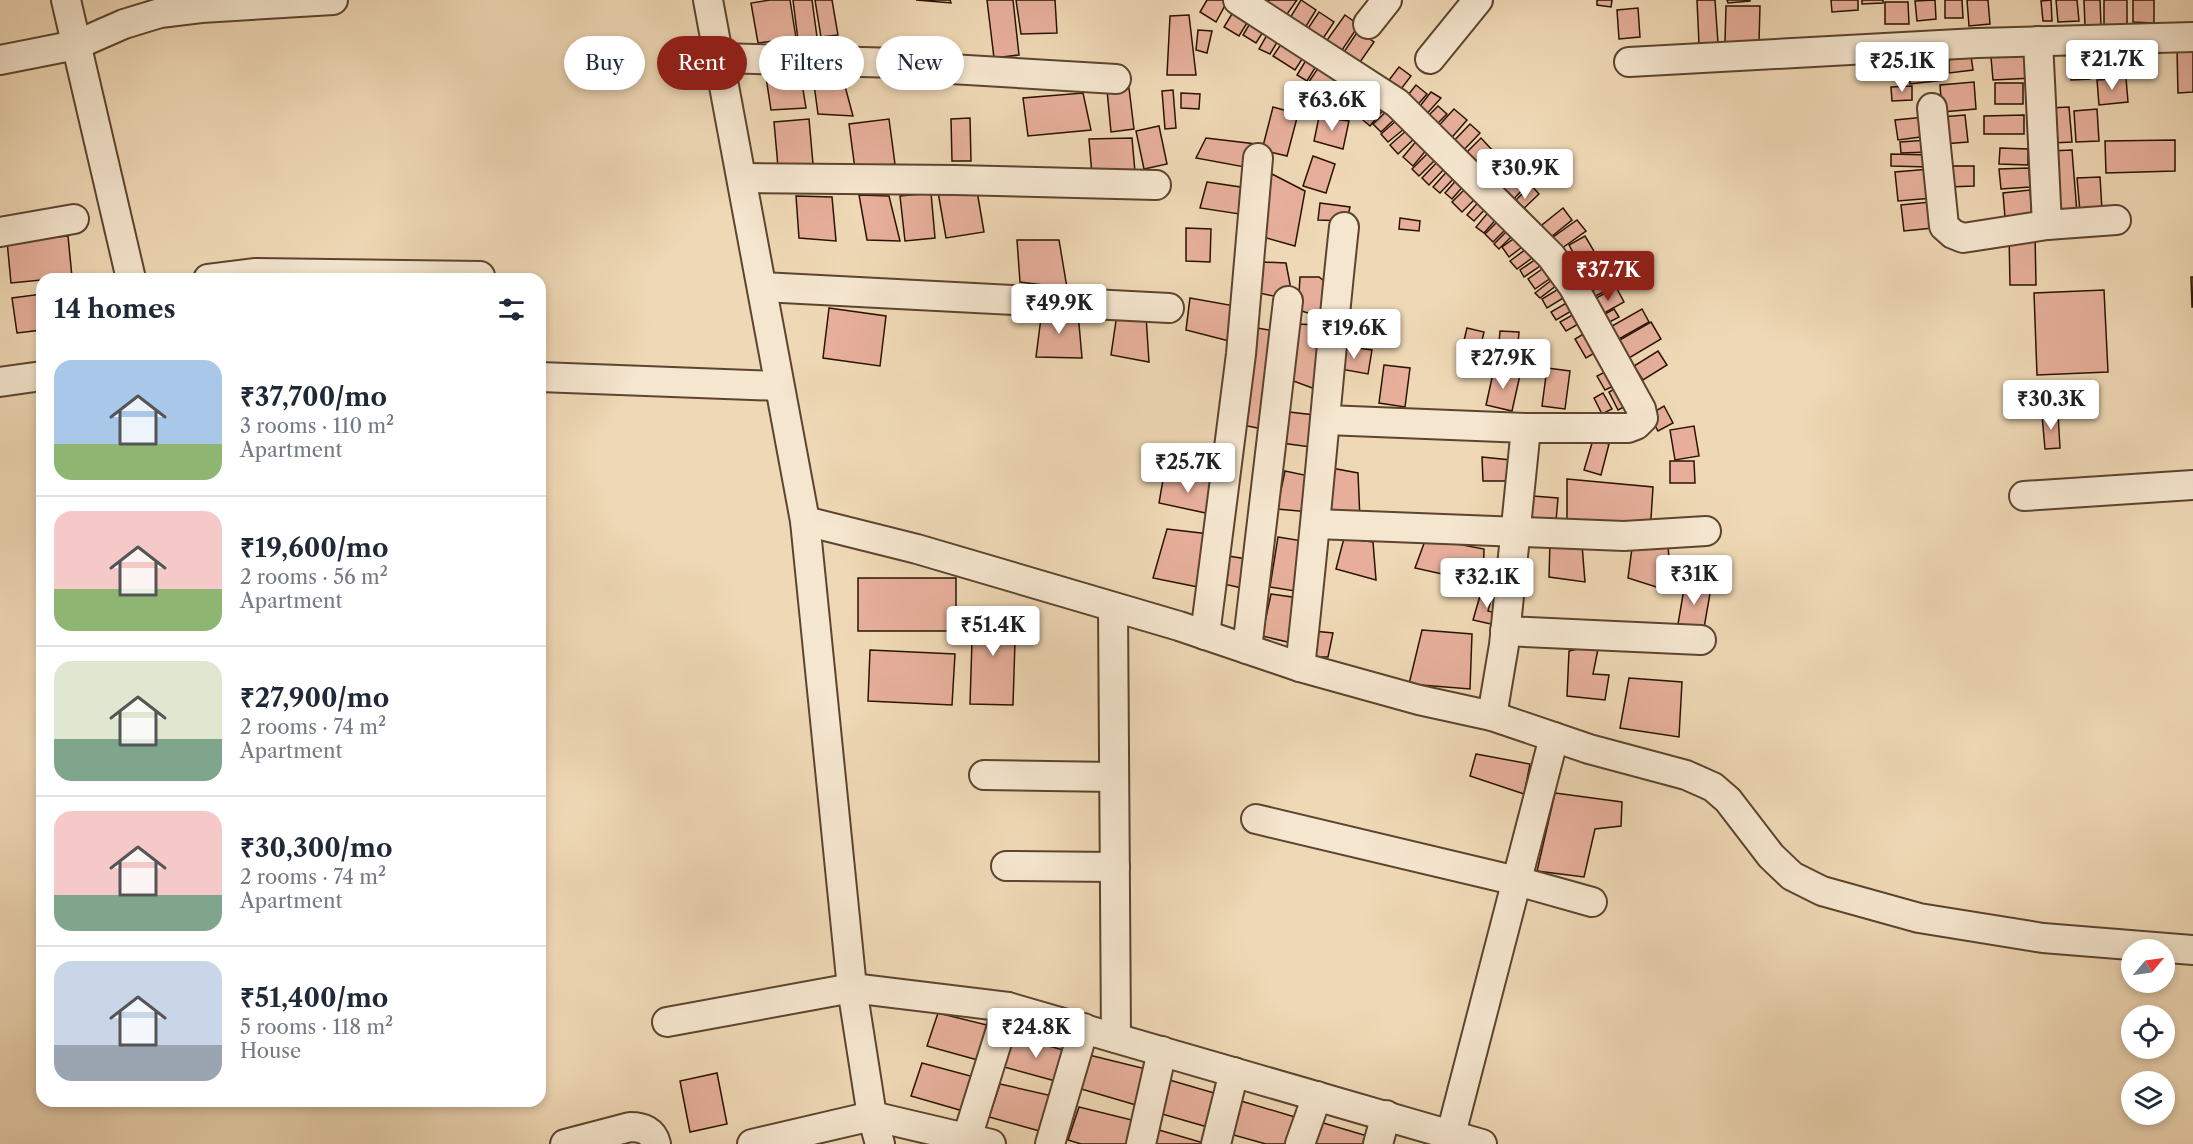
<!DOCTYPE html>
<meta charset="utf-8">
<style>
:root{--surface:#fff;--page:#f2f2f3;--text:#1f2937;--muted:#747a83;--line:#e0e1e3;--accent:#8f2418}
body{margin:0;font-family:"Libre Caslon Text",serif;background:var(--page);color:var(--text);height:100vh;display:flex;flex-direction:column;font-size:22px;white-space:nowrap}
*{box-sizing:border-box;margin:0}
p{font-size:20px;color:var(--muted)}
.icon{flex:none;width:33px;height:33px;fill:none;stroke:currentColor;stroke-width:2;stroke-linecap:round;stroke-linejoin:round}
.map{position:relative;flex:1;overflow:hidden}
.side{position:absolute;left:36px;top:273px;width:510px;height:834px;display:flex;flex-direction:column;background:var(--surface);border-radius:18px;box-shadow:0 3px 9px #0003}
.side>*{flex:none}
.top-card{position:absolute;left:564px;top:36px;width:570px;height:54px;display:flex;gap:12px}
.needle{width:39px;rotate:61deg}
.controls{position:absolute;left:2121px;top:939px;display:grid;gap:12px}
.controls a{display:grid;place-items:center;width:54px;height:54px;border-radius:50%;background:var(--surface);box-shadow:0 3px 9px #0003;font-size:30px}
.price{position:absolute;translate:-50% -51px;padding:0 14px;border-radius:6px;background:#fff;color:#222;font-size:20px;line-height:39px;filter:drop-shadow(0 2px 3px #0008)}
.price::after{content:'';position:absolute;left:50%;top:36px;width:18px;height:14px;margin-left:-9px;background:inherit;clip-path:polygon(0 0,100% 0,50% 100%)}
.price.active{background:var(--accent);color:#fff}
ul{padding:0;list-style:none}
li{display:flex;align-items:center;gap:18px;height:150px;padding:0 18px}
li+li{border-top:2px solid var(--line)}
li span{display:grid;place-items:center;flex:none;width:168px;height:120px;border-radius:18px;color:#555}
li>.icon{margin-inline-start:auto}
span .icon{width:72px;height:72px;fill:#fffc;stroke-width:1}
li b{font-size:26px}
h2{display:flex;justify-content:space-between;align-items:center;height:72px;padding:0 18px;font-size:26px}
.chip{padding:0 21px;border-radius:27px;background:var(--surface);box-shadow:0 3px 9px #0003;font-size:21px;line-height:54px}
.chip.active{background:var(--accent);color:#fff}
.map>svg:first-child{display:block}
.building{fill:#e7af9b;stroke:#2b1301;stroke-width:1.5}
.lines{fill:none;stroke-linecap:round;stroke-linejoin:round}
.minor-casing{stroke:#5c442e;stroke-width:32}
.minor{stroke:#f5e6cf;stroke-width:28}
</style>
<div class="map">
<svg width="2193" height="1144" viewBox="0 0 2193 1144">
<rect width="100%" height="100%" fill="#efd8b5"/>
<filter id="stains"><feTurbulence type="fractalNoise" baseFrequency=".00333" numOctaves="4"/><feColorMatrix values="0 0 0 0 .2 0 0 0 0 .09 0 0 0 0 .02 0 0 0 .5 -.17"/></filter>
<radialGradient id="worn" r=".72"><stop offset=".6" stop-color="#630" stop-opacity="0"/><stop offset="1" stop-color="#630" stop-opacity=".3"/></radialGradient>
<g class="building">
<path d="M770 0H790L796 38 758 43 751 3Z"/>
<path d="M793 0H812L817 37 798 40Z"/>
<path d="M815 0H832L838 35 821 37Z"/>
<path d="M916 0H950L951 3Z"/>
<path d="M987 0H1013L1019 55 994 58Z"/>
<path d="M1016 0H1055L1057 33 1021 34Z"/>
<path d="M1207 0H1228L1216 22 1200 12Z"/>
<path d="M1269 0H1297L1285 17 1266 4Z"/>
<path d="M1301 0 1316 10 1305 28 1290 18Z"/>
<path d="M1597 0H1612L1611 7 1597 5Z"/>
<path d="M1697 0H1715L1718 43 1699 44Z"/>
<path d="M1727 0H1750V1L1728 3Z"/>
<path d="M1831 0H1858V10L1832 12Z"/>
<path d="M1862 0H1883V3L1862 4Z"/>
<path d="M1935 0 1936 19 1917 21 1915 1Z"/>
<path d="M1945 0H1962L1963 18H1945Z"/>
<path d="M1967 0H1988L1990 24 1969 26Z"/>
<path d="M2051 0 2052 21H2043L2041 1Z"/>
<path d="M2056 0H2077L2079 21 2058 22Z"/>
<path d="M2084 0H2100L2101 26H2085Z"/>
<rect x="2104" y="0" width="23" height="26"/>
<path d="M2133 0H2154V23L2133 22Z"/>
<path d="M1885 2H1908L1909 24H1885Z"/>
<path d="M1238 4 1253 13 1239 36 1224 27Z"/>
<path d="M1726 6H1760L1759 42H1725Z"/>
<path d="M1638 8 1640 37 1619 39 1617 10Z"/>
<path d="M1319 12 1334 22 1322 40 1307 30Z"/>
<path d="M1189 15 1196 75H1167L1170 16Z"/>
<path d="M1255 15 1268 24 1256 43 1243 35Z"/>
<path d="M1345 15 1359 25 1340 53 1325 43Z"/>
<path d="M1271 28 1282 34 1270 54 1259 49Z"/>
<path d="M1198 30 1212 31 1207 53 1196 50Z"/>
<path d="M1358 31 1374 42 1360 62 1344 52Z"/>
<path d="M1286 37 1308 50 1295 70 1273 56Z"/>
<path d="M2031 44 2033 78 1993 80 1990 46Z"/>
<path d="M2120 44 2124 73 2099 76 2095 47Z"/>
<path d="M2088 48 2090 79 2071 80 2069 49Z"/>
<path d="M1937 50 1944 80 1910 84V53Z"/>
<path d="M2177 50H2193V92L2178 93Z"/>
<path d="M1311 52 1321 58 1307 81 1297 75Z"/>
<path d="M1903 52 1905 78 1883 80 1881 54Z"/>
<path d="M1949 55 1971 56 1973 70 1949 73Z"/>
<path d="M1323 61 1345 74 1329 97 1308 83Z"/>
<path d="M1399 67 1411 76 1398 93 1386 84Z"/>
<path d="M800 71 806 108 771 110 766 77Z"/>
<path d="M842 75 853 116 818 114 813 77Z"/>
<path d="M1347 76 1356 82 1341 105 1332 99Z"/>
<path d="M2126 78 2128 102 2099 105 2097 80Z"/>
<path d="M1359 82 1372 91 1354 115 1342 107Z"/>
<path d="M1974 82 1976 109 1942 112 1940 85Z"/>
<rect x="1995" y="83" width="28" height="21"/>
<path d="M1416 85 1427 94 1414 109 1404 100Z"/>
<path d="M1912 86V100L1892 101 1891 87Z"/>
<path d="M1129 88 1134 129 1111 132 1107 90Z"/>
<path d="M1173 90 1176 128 1165 129 1162 91Z"/>
<path d="M1431 92 1441 98 1424 117 1417 110Z"/>
<path d="M1083 93 1091 130 1028 136 1023 98Z"/>
<path d="M1181 93 1200 94 1199 109 1181 108Z"/>
<path d="M1375 94 1388 104 1370 126 1357 115Z"/>
<path d="M1438 106 1447 114 1431 130 1423 121Z"/>
<path d="M1273 107 1298 114 1287 156 1262 150Z"/>
<path d="M1391 107 1399 115 1381 132 1373 124Z"/>
<path d="M2069 107 2072 142 2052 143 2050 108Z"/>
<path d="M1454 109 1467 120 1447 143 1434 131Z"/>
<path d="M2097 109 2099 141 2076 142 2074 111Z"/>
<path d="M1965 115 1968 142 1943 144 1941 117Z"/>
<path d="M2024 115V134H1984V116Z"/>
<path d="M1319 117 1349 121 1343 149 1314 141Z"/>
<path d="M1925 117 1928 136 1898 140 1895 120Z"/>
<path d="M970 118 971 161H952L951 119Z"/>
<path d="M809 119 813 164 778 167 774 122Z"/>
<path d="M889 119 895 164 855 169 849 124Z"/>
<path d="M1397 120 1404 129 1388 142 1381 134Z"/>
<path d="M1470 124 1480 133 1458 156 1448 147Z"/>
<path d="M1159 126 1167 164 1144 169 1136 131Z"/>
<path d="M1407 130 1415 138 1398 154 1390 145Z"/>
<path d="M1132 138 1135 172 1092 175 1089 139Z"/>
<path d="M1206 138 1256 144 1250 168 1196 158Z"/>
<path d="M1481 138 1493 151 1474 169 1462 157Z"/>
<path d="M1418 139 1428 148 1413 166 1403 157Z"/>
<path d="M1928 140 1929 152 1901 153 1900 142Z"/>
<path d="M2175 140V171L2106 173 2105 141Z"/>
<path d="M2000 148 2028 149V165L1999 164Z"/>
<path d="M1431 150 1438 157 1419 176 1412 169Z"/>
<path d="M2072 150 2077 213 2055 215 2050 151Z"/>
<path d="M1891 154 1929 155V167L1891 166Z"/>
<path d="M1313 156 1335 164 1326 193 1303 186Z"/>
<path d="M1492 158 1501 166 1487 181 1478 173Z"/>
<path d="M1440 159 1447 166 1429 185 1422 178Z"/>
<path d="M1948 166H1974V186L1948 187Z"/>
<path d="M1450 168 1457 175 1440 193 1433 187Z"/>
<path d="M2029 168 2030 187 2001 189 1999 169Z"/>
<path d="M1930 169 1933 198 1898 201 1895 172Z"/>
<path d="M1272 174 1305 191 1295 246 1256 235Z"/>
<path d="M1515 175 1526 186 1509 204 1498 193Z"/>
<path d="M1459 177 1466 183 1452 199 1445 193Z"/>
<path d="M2100 177 2102 210 2080 212 2077 178Z"/>
<path d="M1207 182 1247 188 1246 215 1200 208Z"/>
<path d="M976 185 984 232 946 238 938 192Z"/>
<path d="M1469 185 1479 195 1462 212 1452 202Z"/>
<path d="M1531 185 1539 194 1518 214 1510 206Z"/>
<path d="M2030 190 2032 215 2005 217 2003 193Z"/>
<path d="M931 193 935 238 905 241 900 196Z"/>
<path d="M859 195 889 196 900 241 867 240Z"/>
<path d="M796 196 832 197 836 241 799 238Z"/>
<path d="M1482 198 1489 205 1474 221 1467 215Z"/>
<path d="M1930 202 1933 228 1904 231 1901 205Z"/>
<path d="M1320 203 1350 207 1347 221 1318 220Z"/>
<path d="M1563 208 1572 220 1546 241 1537 229Z"/>
<path d="M1491 209 1499 216 1484 233 1476 227Z"/>
<path d="M1400 218 1420 221 1419 231 1399 229Z"/>
<path d="M1501 218 1509 226 1493 242 1485 234Z"/>
<path d="M1577 220 1586 231 1558 251 1549 240Z"/>
<path d="M1511 227 1516 232 1499 249 1494 244Z"/>
<path d="M1186 228 1211 229 1210 262 1186 261Z"/>
<path d="M2009 233H2035L2036 285H2010Z"/>
<path d="M1519 235 1526 244 1509 257 1502 247Z"/>
<path d="M68 236 72 277 11 283 7 241Z"/>
<path d="M1585 236 1598 258 1581 267 1569 245Z"/>
<path d="M1017 240H1059L1067 288 1020 282Z"/>
<path d="M1530 246 1536 255 1517 269 1510 261Z"/>
<path d="M1539 257 1543 264 1524 277 1520 270Z"/>
<path d="M1606 258 1615 275 1586 291 1577 274Z"/>
<path d="M1263 262 1286 263 1293 300 1259 293Z"/>
<path d="M1545 267 1552 277 1535 289 1528 279Z"/>
<path d="M1300 277H1319L1333 288 1328 319 1298 310Z"/>
<path d="M2191 277H2193V307H2192Z"/>
<path d="M1553 279 1557 285 1540 298 1535 293Z"/>
<path d="M1605 283 1609 289 1588 300 1585 295Z"/>
<path d="M1616 287 1624 302 1599 316 1591 301Z"/>
<path d="M1560 288 1565 297 1547 308 1542 299Z"/>
<path d="M2104 290 2108 372 2037 375 2034 293Z"/>
<path d="M42 294V330L17 333 12 298Z"/>
<path d="M1190 298 1235 306 1233 342 1186 330Z"/>
<path d="M1568 302 1573 310 1556 320 1551 312Z"/>
<path d="M829 308 886 316 880 366 823 358Z"/>
<path d="M1614 309 1619 317 1602 326 1598 318Z"/>
<path d="M1642 309 1649 322 1619 339 1612 326Z"/>
<path d="M1042 310 1078 313 1082 358 1036 357Z"/>
<path d="M1576 313 1582 322 1566 331 1560 322Z"/>
<path d="M1117 314 1146 316 1149 362 1111 355Z"/>
<path d="M1651 322 1661 339 1629 358 1618 341Z"/>
<path d="M1295 324 1324 325 1323 392 1288 379Z"/>
<path d="M1251 327 1281 332 1268 430 1242 425Z"/>
<path d="M1467 328 1484 332 1479 353 1462 349Z"/>
<path d="M1590 330 1601 349 1586 358 1575 339Z"/>
<path d="M1500 331 1519 332 1517 355 1498 354Z"/>
<path d="M1342 346 1372 350 1368 374 1335 368Z"/>
<path d="M1658 351 1667 365 1643 380 1634 366Z"/>
<path d="M1384 365 1410 368 1405 407 1379 403Z"/>
<path d="M1547 368 1570 371 1565 409 1542 406Z"/>
<path d="M1494 369 1520 375 1512 411 1486 405Z"/>
<path d="M1611 369 1618 384 1605 390 1597 376Z"/>
<path d="M1618 387 1628 405 1618 410 1609 392Z"/>
<path d="M1603 393 1612 409 1602 414 1594 398Z"/>
<path d="M1664 406 1673 423 1658 431 1649 415Z"/>
<path d="M1289 412 1315 415 1311 447 1281 443Z"/>
<path d="M2058 414 2060 448 2045 449 2042 415Z"/>
<path d="M1694 426 1699 456 1675 460 1670 430Z"/>
<path d="M1593 440 1609 444 1601 475 1584 470Z"/>
<path d="M1482 457 1511 460 1514 481H1483Z"/>
<path d="M1670 461H1694L1695 483H1670Z"/>
<path d="M1326 467 1358 473 1360 520 1323 513Z"/>
<path d="M1285 471 1314 477 1310 512 1277 509Z"/>
<path d="M1164 474 1212 480 1215 515 1159 503Z"/>
<path d="M1567 479 1653 487 1650 534 1567 519Z"/>
<path d="M1533 496 1558 498 1556 521 1531 518Z"/>
<path d="M1167 529 1209 534 1203 588 1153 578Z"/>
<path d="M1278 537 1303 541 1295 591 1270 587Z"/>
<path d="M1344 538 1373 542 1376 580 1336 569Z"/>
<path d="M1426 538 1484 549 1483 583 1415 568Z"/>
<path d="M1550 542 1582 545 1585 582 1549 577Z"/>
<path d="M1668 546 1672 592 1628 578 1632 548Z"/>
<path d="M1222 555 1253 560 1251 590 1219 583Z"/>
<rect x="858" y="578" width="98" height="53"/>
<path d="M1685 583 1711 588 1704 628 1678 624Z"/>
<path d="M1495 586 1488 611 1503 615 1500 626 1473 620 1482 589Z"/>
<path d="M1271 594 1299 598 1292 643 1262 636Z"/>
<path d="M973 608 1016 610 1013 705 970 704Z"/>
<path d="M1422 630 1472 634 1470 689 1409 684Z"/>
<path d="M1313 631 1333 633 1328 657H1311Z"/>
<path d="M1599 644 1593 674 1609 675 1605 700 1567 696 1569 651Z"/>
<path d="M870 650 955 654 952 705 868 701Z"/>
<path d="M1629 678 1682 682 1679 737 1620 728Z"/>
<path d="M1476 754 1530 764 1524 794 1470 776Z"/>
<path d="M1555 793 1622 802 1621 826 1595 829 1584 877 1537 871Z"/>
<path d="M938 1013 995 1027 985 1062 927 1046Z"/>
<path d="M1012 1036 1067 1051 1059 1082 1004 1067Z"/>
<path d="M1089 1055 1146 1069 1136 1105 1078 1088Z"/>
<path d="M922 1063 978 1078 970 1113 911 1096Z"/>
<path d="M717 1073 727 1124 690 1132 680 1081Z"/>
<path d="M1166 1079 1221 1095 1211 1128 1155 1112Z"/>
<path d="M1000 1084 1057 1097 1047 1133 989 1117Z"/>
<path d="M1241 1101 1295 1117 1288 1144H1266L1230 1134Z"/>
<path d="M1079 1107 1136 1121 1130 1144H1081L1068 1140Z"/>
<path d="M1320 1122 1374 1138 1372 1144H1312Z"/>
<path d="M1152 1128 1207 1144H1147Z"/>
</g>
<g class="lines">
<g class="minor-casing">
<g id="minor">
<path d="M66 0 131 279"/>
<path d="M708 0 805 521 852 988 872 1116 880 1144"/>
<path d="M1238 0 1397 103 1551 256 1573 286 1641 409 1643 418 1636 425 1628 428H1526L1326 420"/>
<path d="M1368 24 1387 0"/>
<path d="M2038 41 2047 225"/>
<path d="M720 58 898 63 934 68 1116 79"/>
<path d="M1430 59 1478 0"/>
<path d="M0 60 76 45 124 24 160 13 201 8 333 0"/>
<path d="M1629 62 1977 43 2193 37"/>
<path d="M1932 108 1944 226 1953 234 1963 238 2047 225 2116 220"/>
<path d="M743 178 955 180 1156 185"/>
<path d="M0 232 74 219"/>
<path d="M208 279 256 273 480 276"/>
<path d="M762 287 1169 308"/>
<path d="M540 377 779 386"/>
<path d="M0 382 42 376"/>
<path d="M2024 496 2193 485"/>
<path d="M805 521 917 549 1179 626 1300 667 1419 700 1492 716 1589 749 1686 775 1713 787 1728 800 1771 856 1792 876 1822 891 1919 918 2043 938 2193 950"/>
<path d="M1316 524 1624 536 1706 531"/>
<path d="M1113 607 1116 1038"/>
<path d="M1505 631 1701 640"/>
<path d="M1205 635 1241 354 1258 158"/>
<path d="M1247 649 1288 301"/>
<path d="M1300 667C1317 520 1328 373 1344 227"/>
<path d="M1492 716 1504 645 1526 428"/>
<path d="M984 775 1114 777"/>
<path d="M1256 819 1517 881 1592 902"/>
<path d="M1006 866 1115 867"/>
<path d="M667 1022 852 988 1008 1007 1482 1144"/>
<path d="M1451 1134 1554 737"/>
<path d="M967 1138 1008 1007"/>
<path d="M565 1144 630 1127C643 1127 653 1131 656 1144"/>
<path d="M752 1144 872 1116 991 1144"/>
<path d="M1050 1144 1084 1028"/>
<path d="M1141 1144 1162 1051"/>
<path d="M1216 1144 1234 1072"/>
<path d="M1300 1144 1317 1096"/>
<path d="M1378 1144 1386 1115"/>
</g>
</g>
<use href="#minor" class="minor"/>
</g>
<rect width="100%" height="100%" filter="url(#stains)"/>
<rect width="100%" height="100%" fill="url(#worn)"/>
</svg>
<div class="controls">
<a><svg class="needle" viewBox="-14 -14 28 28"><path d="M0-13l5 13h-10z" fill="#e53935"/><path d="M0 13l5-13h-10z" fill="#747a83"/></svg></a>
<a><svg class="icon" aria-label="locate" viewBox="0 0 24 24"><circle cx="12" cy="12" r="6"/><path d="M12 2v4M12 18v4M2 12h4M18 12h4"/></svg></a>
<a><svg class="icon" aria-label="layers" viewBox="0 0 24 24"><path d="M12 4l9 5-9 5-9-5zM3 14l9 5 9-5"/></svg></a>
</div>
<b class="price" style="left:2112px;top:91px">₹21.7K</b>
<b class="price" style="left:1902px;top:93px">₹25.1K</b>
<b class="price" style="left:1332px;top:132px">₹63.6K</b>
<b class="price" style="left:1525px;top:200px">₹30.9K</b>
<b class="price active" style="left:1608px;top:302px">₹37.7K</b>
<b class="price" style="left:1059px;top:335px">₹49.9K</b>
<b class="price" style="left:1354px;top:360px">₹19.6K</b>
<b class="price" style="left:1503px;top:390px">₹27.9K</b>
<b class="price" style="left:2051px;top:431px">₹30.3K</b>
<b class="price" style="left:1188px;top:494px">₹25.7K</b>
<b class="price" style="left:1694px;top:606px">₹31K</b>
<b class="price" style="left:1487px;top:609px">₹32.1K</b>
<b class="price" style="left:993px;top:657px">₹51.4K</b>
<b class="price" style="left:1036px;top:1059px">₹24.8K</b>
<div class="top-card">
<a class="chip">Buy</a>
<a class="chip active">Rent</a>
<a class="chip">Filters</a>
<a class="chip">New</a>
</div>
<section class="side">
<h2>14 homes<svg class="icon" aria-label="filters" viewBox="0 0 24 24"><path d="M4 7h16M4 17h16"/><circle cx="9" cy="7" r="2"/><circle cx="15" cy="17" r="2"/></svg></h2>
<ul>
<li><span style="background:linear-gradient(#a9c7e8 70%,#8fb573 0)"><svg class="icon" aria-label="home" viewBox="0 0 24 24"><path d="M3 11l9-7 9 7M6 9v11h12V9"/></svg></span><div><b>₹37,700/mo</b><p>3 rooms · 110 m²</p><p>Apartment</p></div></li>
<li><span style="background:linear-gradient(#f6c9c9 65%,#8fb573 0)"><svg class="icon" aria-label="home" viewBox="0 0 24 24"><path d="M3 11l9-7 9 7M6 9v11h12V9"/></svg></span><div><b>₹19,600/mo</b><p>2 rooms · 56 m²</p><p>Apartment</p></div></li>
<li><span style="background:linear-gradient(#dfe7d0 65%,#7fa58c 0)"><svg class="icon" aria-label="home" viewBox="0 0 24 24"><path d="M3 11l9-7 9 7M6 9v11h12V9"/></svg></span><div><b>₹27,900/mo</b><p>2 rooms · 74 m²</p><p>Apartment</p></div></li>
<li><span style="background:linear-gradient(#f6c9c9 70%,#7fa58c 0)"><svg class="icon" aria-label="home" viewBox="0 0 24 24"><path d="M3 11l9-7 9 7M6 9v11h12V9"/></svg></span><div><b>₹30,300/mo</b><p>2 rooms · 74 m²</p><p>Apartment</p></div></li>
<li><span style="background:linear-gradient(#c9d6e8 70%,#9aa5b1 0)"><svg class="icon" aria-label="home" viewBox="0 0 24 24"><path d="M3 11l9-7 9 7M6 9v11h12V9"/></svg></span><div><b>₹51,400/mo</b><p>5 rooms · 118 m²</p><p>House</p></div></li>
</ul>
</section>
</div>
